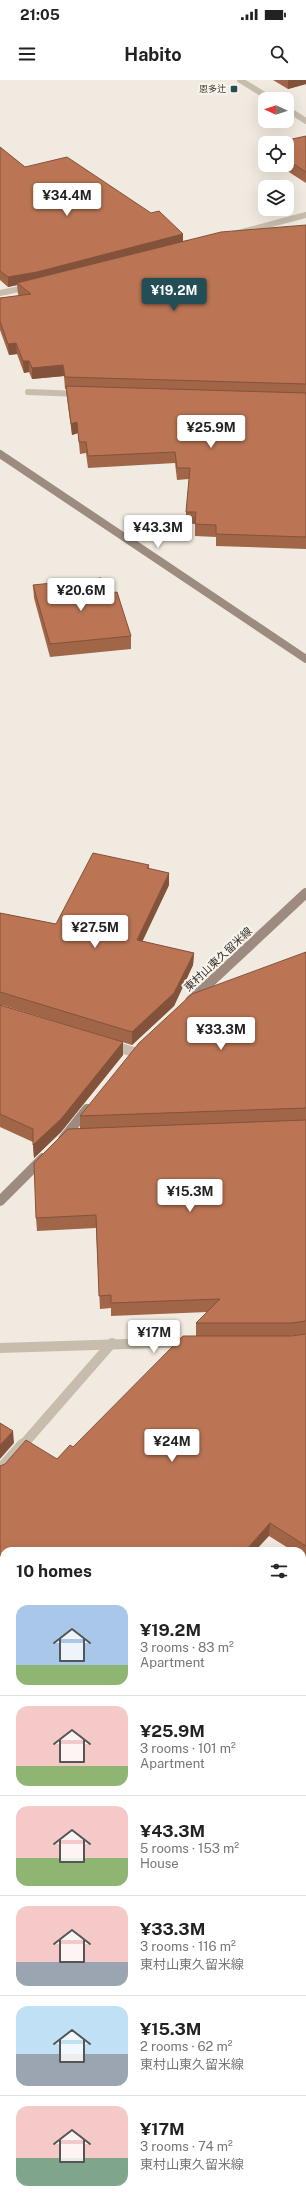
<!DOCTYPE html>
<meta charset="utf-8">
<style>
:root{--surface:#fff;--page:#f2f2f2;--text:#222;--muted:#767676;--line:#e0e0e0;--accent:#244e55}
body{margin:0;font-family:"Public Sans","Noto Sans JP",sans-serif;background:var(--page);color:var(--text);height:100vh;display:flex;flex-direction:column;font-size:15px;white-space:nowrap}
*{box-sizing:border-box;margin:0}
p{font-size:13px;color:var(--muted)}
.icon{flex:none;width:22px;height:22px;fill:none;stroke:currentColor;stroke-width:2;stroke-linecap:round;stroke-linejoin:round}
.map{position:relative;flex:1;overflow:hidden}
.side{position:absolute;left:0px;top:1467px;width:306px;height:656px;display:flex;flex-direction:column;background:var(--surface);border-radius:12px 12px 0 0;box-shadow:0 4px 16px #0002}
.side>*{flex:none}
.needle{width:26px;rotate:273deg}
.fabs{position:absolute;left:258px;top:12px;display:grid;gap:8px}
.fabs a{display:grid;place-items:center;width:36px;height:36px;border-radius:8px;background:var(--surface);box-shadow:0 4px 16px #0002;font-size:20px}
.price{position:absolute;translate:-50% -34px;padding:0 9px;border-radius:4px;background:#fff;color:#222;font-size:13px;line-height:26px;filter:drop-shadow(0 1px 2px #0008)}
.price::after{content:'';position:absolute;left:50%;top:24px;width:12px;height:9px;margin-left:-6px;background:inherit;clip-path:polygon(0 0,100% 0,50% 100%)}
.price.selected{background:var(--accent);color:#fff}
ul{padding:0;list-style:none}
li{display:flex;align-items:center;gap:12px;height:100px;padding:0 16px}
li+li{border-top:1px solid var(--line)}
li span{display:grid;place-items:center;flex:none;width:112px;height:80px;border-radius:12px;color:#555}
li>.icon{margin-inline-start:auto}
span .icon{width:48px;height:48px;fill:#fffc;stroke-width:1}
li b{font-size:17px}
h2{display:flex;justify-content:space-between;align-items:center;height:48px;padding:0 16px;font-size:17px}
.status{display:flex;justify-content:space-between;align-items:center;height:28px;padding:0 20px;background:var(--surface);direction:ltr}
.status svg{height:11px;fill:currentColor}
header{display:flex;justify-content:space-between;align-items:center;height:52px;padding:0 16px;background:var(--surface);font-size:18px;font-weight:700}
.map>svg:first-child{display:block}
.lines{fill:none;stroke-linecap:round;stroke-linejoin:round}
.service-far1{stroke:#c8bcad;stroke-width:10}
.service{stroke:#c8bcad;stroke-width:13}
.minor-far2{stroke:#c8bcad;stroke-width:6}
.minor-far1{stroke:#c8bcad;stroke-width:10}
.minor{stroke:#c8bcad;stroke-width:13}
.tertiary{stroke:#c8bcad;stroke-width:6}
.secondary-far1{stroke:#9c8b7e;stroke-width:8}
.secondary{stroke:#9c8b7e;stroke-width:10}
.wall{fill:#a16548}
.shaded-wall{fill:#83523b}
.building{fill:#bb7554;stroke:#83523b}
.poi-dot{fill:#244e55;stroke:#f9f4ec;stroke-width:1.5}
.labels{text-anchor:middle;stroke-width:4;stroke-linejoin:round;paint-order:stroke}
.far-poi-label{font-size:9px;fill:#37302b;stroke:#f9f4ec;text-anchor:end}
.street-label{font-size:11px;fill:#37302b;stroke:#f9f4ec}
</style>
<div class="status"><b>21:05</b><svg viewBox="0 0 49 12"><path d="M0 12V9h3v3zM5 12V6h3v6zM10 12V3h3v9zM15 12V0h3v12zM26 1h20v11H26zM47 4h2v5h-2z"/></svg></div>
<header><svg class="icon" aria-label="menu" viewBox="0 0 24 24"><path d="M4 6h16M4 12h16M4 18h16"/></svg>Habito<svg class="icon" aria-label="search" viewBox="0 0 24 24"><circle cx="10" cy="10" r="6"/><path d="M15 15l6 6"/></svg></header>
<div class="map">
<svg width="306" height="2123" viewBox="0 0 306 2123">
<rect width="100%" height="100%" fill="#f1eae0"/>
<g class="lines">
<g class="service-far1">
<path d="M111 965 134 972"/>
<path d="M22 1366 112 1263"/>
</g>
<g class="service">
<path d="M0 1391 23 1365"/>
<path d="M302 1517 306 1512"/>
<path d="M302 2108 306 2103"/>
</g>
<g class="minor-far2">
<path d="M238 153 306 135"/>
<path d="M0 213 29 207"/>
<path d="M28 312 80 314"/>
</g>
<path class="minor-far1" d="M0 1268 190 1262"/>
<g class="minor">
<path d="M0 1803 4 1809"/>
<path d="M296 2119 302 2123"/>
</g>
<g class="tertiary">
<path d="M240 0 271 19"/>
<path d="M287 29 306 41"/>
</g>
<path class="secondary-far1" d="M0 374 306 579"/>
<g class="secondary">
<path d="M190 921 306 813"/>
<path d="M63 1059 87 1029"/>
<path d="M0 1121 43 1078"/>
</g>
</g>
<g class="wall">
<path d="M273 0H306V4L288 9Z"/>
<path d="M306 56V103L278 85H287V63Z"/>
<path d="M264 65H265V77L263 76Z"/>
<path d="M0 67 25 87 183 154V161L306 145V469L216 466V457L195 456V444L186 443V432L189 399 177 400 175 383 88 388 86 373 80 374 78 353 72 355 67 318 66 309H65L64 296 32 299 29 292 24 293 17 274 9 275 0 250V218L19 216 18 214 17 205 8 207 0 200Z"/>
<path d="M33 505 106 514 131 556V569L50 577 34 518Z"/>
<path d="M149 785V789L169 793V805L142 861 194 873 193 885 174 926 132 965 2 925H0V833L56 844Z"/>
<path d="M306 872V1254L290 1256H196V1243L207 1232 111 1236V1228L100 1229 96 1148 37 1151 36 1138 80 1049V1036Z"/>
<path d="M0 925 123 962V975L61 1052 34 1078 33 1062 0 1047Z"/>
<path d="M306 1254V1479L302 1477V1471H293L269 1456 4 1471V1759L0 1756V1386L57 1379 73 1367 291 1256Z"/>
</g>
<g class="shaded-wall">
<path d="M288 0H306V4L288 9Z"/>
<path d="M183 154V163L17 203V205L8 207V197Z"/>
<path d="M16 263 17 274 9 275 8 264Z"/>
<path d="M23 281H29V292L24 293Z"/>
<path d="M63 285 64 296 32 299V288Z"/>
<path d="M77 342 78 353 72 355 71 344Z"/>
<path d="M169 793V805L137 873V860Z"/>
<path d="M194 873 193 885 174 926 132 965V952Z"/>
<path d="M123 962V975L61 1052 34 1078 33 1065Z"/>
<path d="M13 1351 14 1363 0 1379V1365Z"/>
<path d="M270 1443 269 1456 255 1471H245Z"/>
<path d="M306 1746V1755L302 1761V1752Z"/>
<path d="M306 2042V2049L302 2055V2048Z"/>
</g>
<g class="building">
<path d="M306 56V92L287 80V63H274Z"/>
<path d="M0 67 25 87 67 77 151 133 159 131 183 154 37 192 8 197 0 191Z"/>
<path d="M306 145V304L65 297 63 285 32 288 29 281H23L16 263 8 264 0 241V218L31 214 17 203 221 152Z"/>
<path d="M66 306 306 313V457L216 454V445L195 444 196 432H186L190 388H177L175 372 88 376 86 362H79L77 342 71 344Z"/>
<path d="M101 498 106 514 117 512 131 556 50 564 33 505Z"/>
<path d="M93 773 149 785 147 788 169 793 137 860 194 873 174 913 132 952 0 912V833L56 844Z"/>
<path d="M306 872V1028L80 1036 139 963 192 914Z"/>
<path d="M0 925 123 962 61 1039 33 1065V1049L0 1034Z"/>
<path d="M306 1040V1241L291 1243H196L220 1219 111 1223V1215L99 1216 96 1135 36 1138 34 1083 68 1049Z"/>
<path d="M306 1254V1466L270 1443 245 1471H4V1749L0 1746V1386L5 1384 26 1360 57 1379 70 1365 73 1367 183 1256H291Z"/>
<path d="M0 1343 13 1351 0 1365Z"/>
<path d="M306 1553V1746L302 1752V1558Z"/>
<path d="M306 1800V2042L302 2048V1836L304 1833 302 1832V1805Z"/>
</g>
<rect class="poi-dot" x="230" y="5" width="8" height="8" rx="2"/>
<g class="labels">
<g class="far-poi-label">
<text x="226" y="12">恩多辻</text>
</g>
<g class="street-label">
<text transform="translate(218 879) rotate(-43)" y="4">東村山東久留米線</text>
</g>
</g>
</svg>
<div class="fabs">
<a><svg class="needle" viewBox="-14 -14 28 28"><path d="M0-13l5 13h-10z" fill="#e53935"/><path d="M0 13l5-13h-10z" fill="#767676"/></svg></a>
<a><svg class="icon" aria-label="locate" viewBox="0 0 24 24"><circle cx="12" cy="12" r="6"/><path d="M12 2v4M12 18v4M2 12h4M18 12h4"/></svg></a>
<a><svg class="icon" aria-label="layers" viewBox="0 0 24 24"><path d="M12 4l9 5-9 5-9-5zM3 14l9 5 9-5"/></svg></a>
</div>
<b class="price" style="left:67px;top:137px">¥34.4M</b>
<b class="price selected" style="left:174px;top:232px">¥19.2M</b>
<b class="price" style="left:211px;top:369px">¥25.9M</b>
<b class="price" style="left:158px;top:469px">¥43.3M</b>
<b class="price" style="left:81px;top:532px">¥20.6M</b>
<b class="price" style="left:95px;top:869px">¥27.5M</b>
<b class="price" style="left:221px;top:971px">¥33.3M</b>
<b class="price" style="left:190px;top:1133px">¥15.3M</b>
<b class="price" style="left:154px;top:1274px">¥17M</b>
<b class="price" style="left:172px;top:1383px">¥24M</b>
<section class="side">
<h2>10 homes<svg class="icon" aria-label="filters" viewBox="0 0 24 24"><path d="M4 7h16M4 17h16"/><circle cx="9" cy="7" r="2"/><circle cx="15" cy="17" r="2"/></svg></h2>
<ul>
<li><span style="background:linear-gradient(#a9c7e8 75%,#8fb573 0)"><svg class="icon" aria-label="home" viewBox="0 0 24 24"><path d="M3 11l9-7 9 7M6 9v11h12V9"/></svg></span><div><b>¥19.2M</b><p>3 rooms · 83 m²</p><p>Apartment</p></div></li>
<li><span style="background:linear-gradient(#f6c9c9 75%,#8fb573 0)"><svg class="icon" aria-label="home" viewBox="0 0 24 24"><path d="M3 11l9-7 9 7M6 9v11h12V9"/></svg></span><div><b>¥25.9M</b><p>3 rooms · 101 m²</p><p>Apartment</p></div></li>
<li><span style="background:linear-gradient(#f6c9c9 65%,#8fb573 0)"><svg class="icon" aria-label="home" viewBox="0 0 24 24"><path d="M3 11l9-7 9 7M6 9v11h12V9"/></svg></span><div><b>¥43.3M</b><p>5 rooms · 153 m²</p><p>House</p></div></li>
<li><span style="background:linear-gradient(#f6c9c9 70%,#9aa5b1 0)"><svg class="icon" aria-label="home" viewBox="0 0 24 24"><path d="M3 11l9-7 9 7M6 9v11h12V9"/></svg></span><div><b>¥33.3M</b><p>3 rooms · 116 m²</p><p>東村山東久留米線</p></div></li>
<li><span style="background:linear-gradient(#bfe0f5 60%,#9aa5b1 0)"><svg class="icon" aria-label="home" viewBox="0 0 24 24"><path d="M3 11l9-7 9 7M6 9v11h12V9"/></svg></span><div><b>¥15.3M</b><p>2 rooms · 62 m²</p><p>東村山東久留米線</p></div></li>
<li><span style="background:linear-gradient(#f6c9c9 65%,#7fa58c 0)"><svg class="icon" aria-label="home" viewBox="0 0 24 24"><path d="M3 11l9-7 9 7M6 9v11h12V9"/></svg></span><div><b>¥17M</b><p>3 rooms · 74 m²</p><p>東村山東久留米線</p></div></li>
</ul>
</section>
</div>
